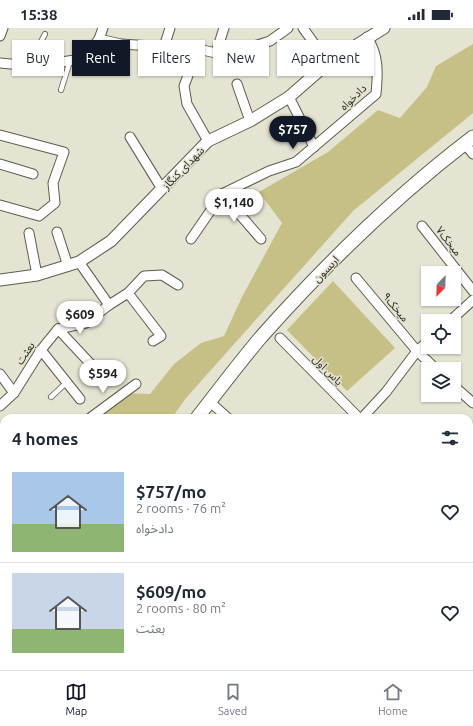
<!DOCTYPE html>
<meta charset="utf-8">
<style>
:root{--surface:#fff;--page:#f2f2f3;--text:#1f2937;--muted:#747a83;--line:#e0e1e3;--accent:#111827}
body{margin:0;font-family:Ubuntu,"Noto Sans Arabic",sans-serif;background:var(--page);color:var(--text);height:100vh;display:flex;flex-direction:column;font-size:15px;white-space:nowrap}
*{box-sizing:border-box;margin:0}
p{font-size:13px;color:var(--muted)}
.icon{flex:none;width:22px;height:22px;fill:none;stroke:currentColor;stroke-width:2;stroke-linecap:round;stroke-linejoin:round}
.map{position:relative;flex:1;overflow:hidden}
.drawer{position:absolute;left:0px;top:386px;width:473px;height:256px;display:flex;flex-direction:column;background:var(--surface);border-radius:12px 12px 0 0;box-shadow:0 1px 3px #0004}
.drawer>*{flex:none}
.top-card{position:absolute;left:12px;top:12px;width:449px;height:36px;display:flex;gap:8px}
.needle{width:26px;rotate:203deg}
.buttons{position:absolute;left:421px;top:238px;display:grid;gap:8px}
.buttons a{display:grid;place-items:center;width:40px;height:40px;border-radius:0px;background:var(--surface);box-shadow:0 1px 3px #0004;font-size:20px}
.price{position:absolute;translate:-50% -34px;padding:0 9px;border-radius:14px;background:#fff;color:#222;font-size:13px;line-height:26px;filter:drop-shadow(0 1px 2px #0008)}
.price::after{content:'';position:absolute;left:50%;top:24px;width:12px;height:9px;margin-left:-6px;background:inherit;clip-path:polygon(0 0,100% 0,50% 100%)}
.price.selected{background:var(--accent);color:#fff}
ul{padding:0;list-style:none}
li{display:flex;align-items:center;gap:12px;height:100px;padding:0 12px}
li+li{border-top:1px solid var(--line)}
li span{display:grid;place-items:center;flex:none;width:112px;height:80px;border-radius:0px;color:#555}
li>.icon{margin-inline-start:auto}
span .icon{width:48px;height:48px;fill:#fffc;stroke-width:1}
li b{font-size:17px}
h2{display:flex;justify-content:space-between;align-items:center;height:48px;padding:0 12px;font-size:17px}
.pill{padding:0 14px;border-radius:0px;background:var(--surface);box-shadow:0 1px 3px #0004;font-size:14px;line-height:36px}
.pill.selected{background:var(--accent);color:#fff}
.status{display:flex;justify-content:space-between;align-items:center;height:28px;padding:0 20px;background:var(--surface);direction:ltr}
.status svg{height:11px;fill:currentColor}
.tabs{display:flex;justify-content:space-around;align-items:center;height:56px;border-top:1px solid var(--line);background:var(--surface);font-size:11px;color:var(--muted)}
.tabs a{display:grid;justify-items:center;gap:2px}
.tabs .selected{color:var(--accent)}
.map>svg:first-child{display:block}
.green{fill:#c7c086}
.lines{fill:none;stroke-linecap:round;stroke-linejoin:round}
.service-casing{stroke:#5e5c4d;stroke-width:6}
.minor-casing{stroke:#5e5c4d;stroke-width:11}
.tertiary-casing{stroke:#5e5c4d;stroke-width:13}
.secondary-casing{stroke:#5e5c4d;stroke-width:15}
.service{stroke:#fff;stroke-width:4.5}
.minor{stroke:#fff;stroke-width:9}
.tertiary{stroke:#fff;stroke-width:11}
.secondary{stroke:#fff;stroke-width:13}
.labels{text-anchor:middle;stroke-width:3;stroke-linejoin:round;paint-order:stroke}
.street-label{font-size:11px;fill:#2c2b25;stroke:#e5e3d1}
</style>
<div class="status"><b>15:38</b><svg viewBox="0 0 49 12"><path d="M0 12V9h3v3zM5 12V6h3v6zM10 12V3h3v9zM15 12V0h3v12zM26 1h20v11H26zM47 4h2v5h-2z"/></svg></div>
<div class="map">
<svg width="473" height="642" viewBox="0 0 473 642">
<rect width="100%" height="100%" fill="#e5e3d1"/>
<g class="green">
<path d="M473 16V85L353 183 186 370 172 390H95L120 365 150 366 174 336 201 315 224 308 242 269 282 195 259 164 328 124 378 82 400 90 427 59 436 38Z"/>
<path d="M333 253 395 320 347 363 287 302Z"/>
</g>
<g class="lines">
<g class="service-casing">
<g id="service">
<path d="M29 37 45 6"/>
<path d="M61 62 70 33"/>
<path d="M51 369 67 354"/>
<path d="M0 508 4 506"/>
</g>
</g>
<g class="minor-casing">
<g id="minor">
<path d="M303 0 328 35"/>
<path d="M0 8 3 0"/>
<path d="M99 11 103 0"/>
<path d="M164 19 170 0"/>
<path d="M198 21 184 58 187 76 208 113"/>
<path d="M216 25 224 0"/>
<path d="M0 35C29 39 57 36 85 30L99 11 121 16 198 21 216 25 242 22 270 13 288 0"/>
<path d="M237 56 250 93"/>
<path d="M289 69 314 119"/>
<path d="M0 107 64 124 53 155 55 175 39 188 0 177"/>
<path d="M130 109 162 161"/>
<path d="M464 115 473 126"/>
<path d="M0 136 33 146"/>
<path d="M222 166 261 211"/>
<path d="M422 198 473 263"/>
<path d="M57 204 68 238"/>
<path d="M29 205 37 247"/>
<path d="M191 211 222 166 269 143 296 134 376 66C378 45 379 27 367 9"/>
<path d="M79 234 109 277"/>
<path d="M356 250 417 323 436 341"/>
<path d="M128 265 161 308 153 313"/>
<path d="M450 293 473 272"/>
<path d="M58 301 101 347"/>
<path d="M280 310 359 390"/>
<path d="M41 322 80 371"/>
<path d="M0 346 14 365"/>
<path d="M454 358 473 375"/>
<path d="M210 374 228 390"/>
<path d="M0 378 14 365 41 322 58 301 86 295 109 277 128 265 144 248 162 247 178 257"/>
<path d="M90 390 136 356"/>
<path d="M362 390 386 364 417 323 428 313"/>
<path d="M0 453 4 449"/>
<path d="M0 475 4 480"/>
<path d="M469 484 473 487"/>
<path d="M272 638 276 642"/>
</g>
</g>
<g class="tertiary-casing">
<g id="tertiary">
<path d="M0 252 37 247 79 234 111 213 208 113 250 93 289 69 328 35 384 0"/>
<path d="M469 608 473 601"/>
<path d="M448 642 451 638"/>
</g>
</g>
<g class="secondary-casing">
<g id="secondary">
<path d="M197 390C218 363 239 335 261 309 324 238 397 167 473 109"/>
<path d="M0 563 4 560"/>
</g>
</g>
<use href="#service" class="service"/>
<use href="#minor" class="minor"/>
<use href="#tertiary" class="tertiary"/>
<use href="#secondary" class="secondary"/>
</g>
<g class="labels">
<g class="street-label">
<text transform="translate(353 69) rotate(-44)" y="4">دادخواه</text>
<text transform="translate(183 140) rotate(-46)" y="4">شهدای کنگاز</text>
<text transform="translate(449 213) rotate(52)" y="4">میخک۷</text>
<text transform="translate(326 241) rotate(-46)" y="4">اریسون</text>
<text transform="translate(396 279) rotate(50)" y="4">میخک۹</text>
<text transform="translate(25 325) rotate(-56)" y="4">بعثت</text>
<text transform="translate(328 342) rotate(45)" y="4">یاس اول</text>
</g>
</g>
</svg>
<div class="buttons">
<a><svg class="needle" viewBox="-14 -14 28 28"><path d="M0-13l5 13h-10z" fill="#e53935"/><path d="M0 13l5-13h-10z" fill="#747a83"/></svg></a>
<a><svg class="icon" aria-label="locate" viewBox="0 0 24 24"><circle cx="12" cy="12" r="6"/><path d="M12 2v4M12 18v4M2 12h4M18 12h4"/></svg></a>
<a><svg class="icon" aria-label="layers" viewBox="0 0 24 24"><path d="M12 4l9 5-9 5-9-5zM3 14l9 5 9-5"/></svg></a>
</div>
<b class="price selected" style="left:293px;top:122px">$757</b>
<b class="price" style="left:234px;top:195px">$1,140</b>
<b class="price" style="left:80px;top:307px">$609</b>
<b class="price" style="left:103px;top:366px">$594</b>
<div class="top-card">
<a class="pill">Buy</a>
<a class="pill selected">Rent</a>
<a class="pill">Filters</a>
<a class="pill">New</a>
<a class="pill">Apartment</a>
</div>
<section class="drawer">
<h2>4 homes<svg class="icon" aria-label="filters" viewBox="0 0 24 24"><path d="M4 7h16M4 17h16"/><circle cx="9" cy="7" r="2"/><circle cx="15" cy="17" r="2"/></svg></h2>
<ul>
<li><span style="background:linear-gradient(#a9c7e8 65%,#8fb573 0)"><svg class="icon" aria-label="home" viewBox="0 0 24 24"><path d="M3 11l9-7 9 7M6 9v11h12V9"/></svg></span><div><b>$757/mo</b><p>2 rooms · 76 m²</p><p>دادخواه</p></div><svg class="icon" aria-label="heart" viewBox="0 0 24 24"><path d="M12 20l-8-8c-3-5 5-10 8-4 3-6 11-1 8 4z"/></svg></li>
<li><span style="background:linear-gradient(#c9d6e8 70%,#8fb573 0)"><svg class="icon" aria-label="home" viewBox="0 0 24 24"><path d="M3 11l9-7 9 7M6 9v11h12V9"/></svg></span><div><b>$609/mo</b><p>2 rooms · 80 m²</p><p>بعثت</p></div><svg class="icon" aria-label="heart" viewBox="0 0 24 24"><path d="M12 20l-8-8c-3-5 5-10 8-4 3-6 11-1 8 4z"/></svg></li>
</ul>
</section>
</div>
<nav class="tabs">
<a class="selected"><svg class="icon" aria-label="map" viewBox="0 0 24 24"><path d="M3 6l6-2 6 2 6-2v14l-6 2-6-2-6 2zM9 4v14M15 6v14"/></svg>Map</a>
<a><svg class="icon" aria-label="saved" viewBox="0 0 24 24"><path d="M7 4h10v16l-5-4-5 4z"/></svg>Saved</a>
<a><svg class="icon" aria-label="home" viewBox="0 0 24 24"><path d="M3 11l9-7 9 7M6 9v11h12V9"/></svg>Home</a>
</nav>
